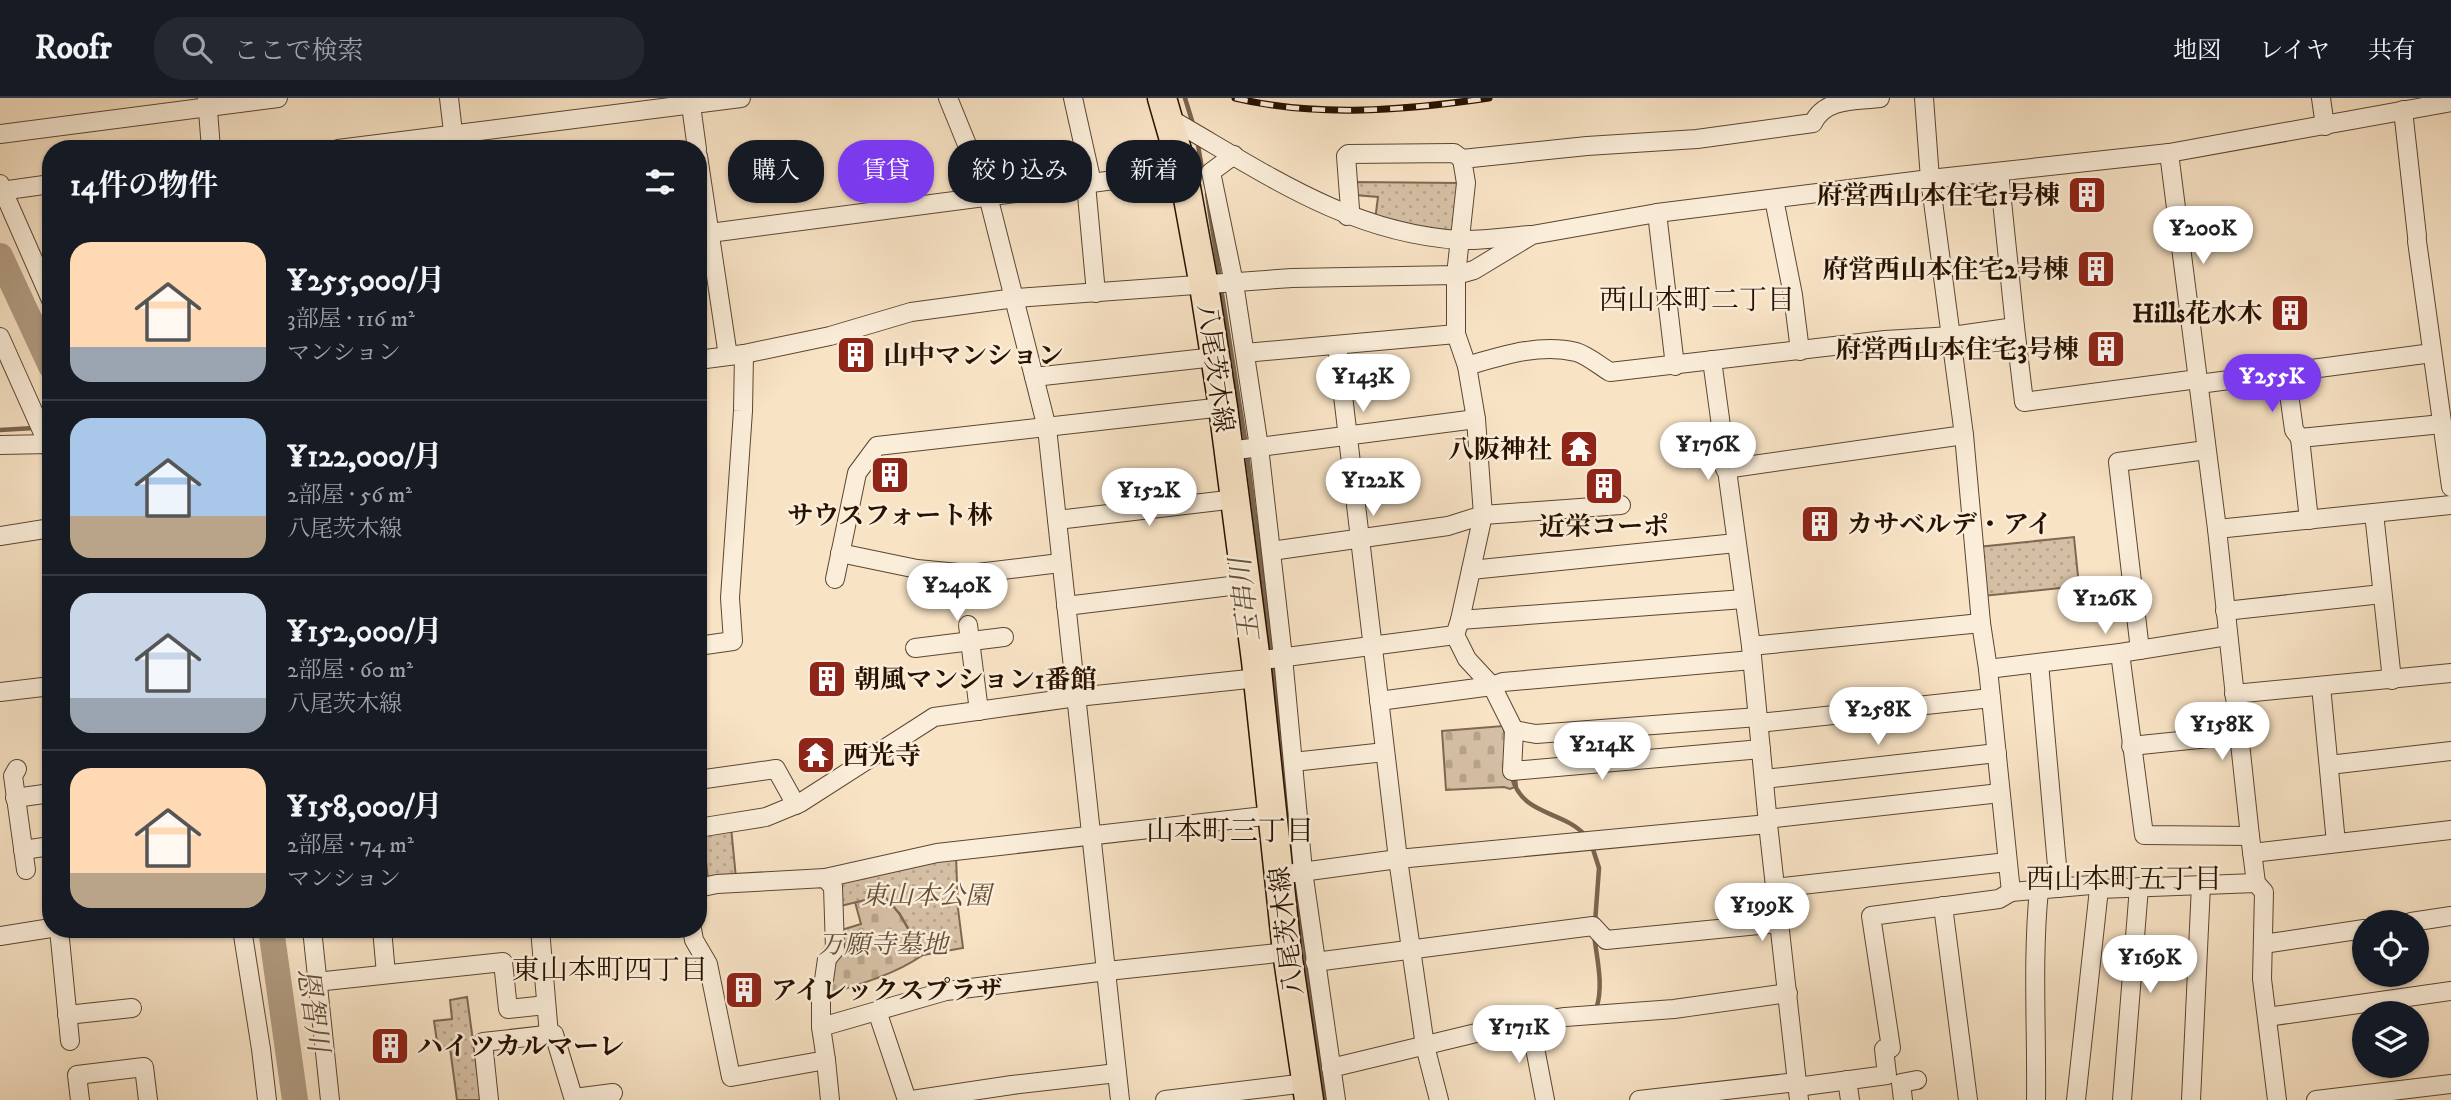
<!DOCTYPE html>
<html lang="ja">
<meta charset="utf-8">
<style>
:root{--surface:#171b24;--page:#242831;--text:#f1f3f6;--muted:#9ea1a6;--line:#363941;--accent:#7c3aed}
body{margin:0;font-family:"IM FELL DW Pica","Noto Serif JP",serif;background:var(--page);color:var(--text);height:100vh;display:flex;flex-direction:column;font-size:26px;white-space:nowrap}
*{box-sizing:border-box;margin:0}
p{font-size:23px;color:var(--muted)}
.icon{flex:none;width:38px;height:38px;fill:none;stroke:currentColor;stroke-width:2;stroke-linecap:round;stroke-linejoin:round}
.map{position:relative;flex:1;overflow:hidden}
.sheet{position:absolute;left:42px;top:42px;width:665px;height:798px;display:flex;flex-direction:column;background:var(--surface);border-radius:28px;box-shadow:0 2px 5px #0004}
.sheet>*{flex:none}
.top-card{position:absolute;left:728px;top:42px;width:665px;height:63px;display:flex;gap:14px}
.controls{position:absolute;left:2352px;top:812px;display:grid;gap:14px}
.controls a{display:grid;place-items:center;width:77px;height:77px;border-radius:50%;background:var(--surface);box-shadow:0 2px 5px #0004;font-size:35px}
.price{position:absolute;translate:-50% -60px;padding:0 16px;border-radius:24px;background:#fff;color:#222;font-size:23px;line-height:46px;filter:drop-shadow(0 2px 4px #0008)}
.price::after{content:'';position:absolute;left:50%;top:42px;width:21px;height:16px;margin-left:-10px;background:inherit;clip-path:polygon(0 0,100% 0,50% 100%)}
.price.current{background:var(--accent);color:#fff}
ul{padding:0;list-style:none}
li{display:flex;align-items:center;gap:21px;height:175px;padding:0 28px}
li+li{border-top:2px solid var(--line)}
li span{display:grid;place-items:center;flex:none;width:196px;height:140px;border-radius:21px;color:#555}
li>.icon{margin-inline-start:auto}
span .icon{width:84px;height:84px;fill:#fffc;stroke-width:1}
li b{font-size:30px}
h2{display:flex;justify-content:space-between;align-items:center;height:84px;padding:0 28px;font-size:30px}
.tag{padding:0 24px;border-radius:28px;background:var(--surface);box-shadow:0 2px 5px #0004;font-size:24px;line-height:63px}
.tag.current{background:var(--accent);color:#fff}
header{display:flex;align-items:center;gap:42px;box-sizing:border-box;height:98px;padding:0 35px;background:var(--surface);border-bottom:2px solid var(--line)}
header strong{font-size:33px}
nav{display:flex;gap:38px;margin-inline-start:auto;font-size:24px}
.search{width:490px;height:63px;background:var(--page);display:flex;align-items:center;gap:18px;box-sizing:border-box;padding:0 24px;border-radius:28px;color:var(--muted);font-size:26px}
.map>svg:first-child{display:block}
.cemetery{fill:url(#cemetery-stones);stroke:#7e6852;stroke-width:2}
.park{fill:url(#park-dots);stroke:#7e6852;stroke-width:2}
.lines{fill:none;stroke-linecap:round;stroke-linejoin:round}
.stream{stroke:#7a644e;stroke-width:4.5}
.river{stroke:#b19c82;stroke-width:26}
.minor-casing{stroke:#5c4631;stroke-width:20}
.primary-casing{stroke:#281100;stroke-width:31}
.minor{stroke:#faedd9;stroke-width:18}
.primary{stroke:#f8e3c5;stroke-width:28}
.rail-casing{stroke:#281100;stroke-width:7}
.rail{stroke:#faedd9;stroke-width:4.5;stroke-dasharray:13;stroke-linecap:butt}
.labels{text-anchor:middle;stroke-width:5;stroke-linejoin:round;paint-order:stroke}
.poi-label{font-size:26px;font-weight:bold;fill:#281100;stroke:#faedd9;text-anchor:start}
.street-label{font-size:26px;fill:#281100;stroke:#faedd9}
.park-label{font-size:26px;font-style:italic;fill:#654e39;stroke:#faedd9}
.neighbourhood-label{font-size:28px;fill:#281100;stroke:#faedd9}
.water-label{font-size:28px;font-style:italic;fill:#66503a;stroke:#faedd9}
</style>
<header>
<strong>Roofr</strong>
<div class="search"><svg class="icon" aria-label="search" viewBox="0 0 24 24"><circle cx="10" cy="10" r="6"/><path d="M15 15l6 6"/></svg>ここで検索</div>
<nav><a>地図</a><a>レイヤ</a><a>共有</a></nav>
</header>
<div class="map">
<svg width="2451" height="1002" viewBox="0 0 2451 1002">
<defs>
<pattern id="cemetery-stones" width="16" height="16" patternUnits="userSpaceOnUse" patternTransform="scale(1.75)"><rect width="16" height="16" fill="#d5bfa4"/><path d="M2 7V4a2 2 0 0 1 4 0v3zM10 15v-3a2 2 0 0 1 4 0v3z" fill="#b7a38b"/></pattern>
<pattern id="park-dots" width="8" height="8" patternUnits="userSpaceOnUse" patternTransform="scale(1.75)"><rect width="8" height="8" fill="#d5bfa4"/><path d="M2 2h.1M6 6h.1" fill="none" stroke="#b7a38b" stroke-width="1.8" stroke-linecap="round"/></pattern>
</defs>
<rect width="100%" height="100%" fill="#f8e3c5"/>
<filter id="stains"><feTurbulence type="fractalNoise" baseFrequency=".00286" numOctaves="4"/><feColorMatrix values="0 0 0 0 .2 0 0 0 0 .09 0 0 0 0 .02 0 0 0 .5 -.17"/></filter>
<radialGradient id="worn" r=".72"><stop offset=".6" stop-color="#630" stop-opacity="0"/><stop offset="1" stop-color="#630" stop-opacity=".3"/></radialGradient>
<g class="cemetery">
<path d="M1503 628C1507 649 1516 668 1517 688L1510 691 1504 689 1446 692 1442 633Z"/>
<path d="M884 797 900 817 923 857C894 877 858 887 824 897L838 833 861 826 855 804Z"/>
</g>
<g class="park">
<path d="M1352 84 1461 85 1459 136 1375 122 1378 99 1355 97Z"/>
<path d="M2074 439 2079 488 1983 498 1978 449Z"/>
<path d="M731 729 736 780 708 783 703 733Z"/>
<path d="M956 758 958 811 963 850 924 857 900 816 884 797 837 809 835 785Z"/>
<path d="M467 899 481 1002H457L450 950 438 951 434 923 452 921 450 902Z"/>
</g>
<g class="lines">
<g class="stream">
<path d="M1185 0 1193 26"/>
<path d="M1197 41 1203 77"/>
<path d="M1207 96 1220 181"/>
<path d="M1221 190 1246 347"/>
<path d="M0 332 34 330"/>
<path d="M1247 356 1272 555"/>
<path d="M1273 564 1294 771"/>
<path d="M1512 679C1522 718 1562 712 1585 737"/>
<path d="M1592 748 1599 770 1595 825"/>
<path d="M1296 787 1324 1002"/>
<path d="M1594 837C1597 861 1604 889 1596 911"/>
</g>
<g class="river">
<path d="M0 158 51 268"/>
<path d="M271 831 295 1002"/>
</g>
<g class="minor-casing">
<g id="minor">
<path d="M207 0 211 51"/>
<path d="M449 0 455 51"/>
<path d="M690 0 697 51"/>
<path d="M948 0 988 98 1047 330 1120 1002"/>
<path d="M1073 0 1092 85"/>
<path d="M1924 0 1930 81 1964 337 1981 525 1988 571 2011 794 2091 787 2099 791 2256 785"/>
<path d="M2321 0 2325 28"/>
<path d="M2403 12 2417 138"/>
<path d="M1167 19C1262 73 1347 135 1460 142 1482 143 1506 139 1529 137"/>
<path d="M0 36 278 0"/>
<path d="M338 51 741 0"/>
<path d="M2169 55 2217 431 2250 738 2256 785 2264 794 2262 881 2277 1002"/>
<path d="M1234 57 1211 74 1234 185 1259 349 1283 559 1303 773 1336 1002"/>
<path d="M698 58 728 258"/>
<path d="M1999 74 2015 229"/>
<path d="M0 86 51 202"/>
<path d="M1086 86 1096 195"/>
<path d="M0 93 51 86"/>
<path d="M1774 101 1793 197 1800 253"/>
<path d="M1657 115 1675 268"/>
<path d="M1347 118 1350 111 1346 58 1348 56 1454 55 1462 61"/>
<path d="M710 135 1183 73"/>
<path d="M2417 143 2451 389"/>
<path d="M0 239 51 353"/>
<path d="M1337 247 1398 761 1425 948 1439 1002"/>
<path d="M1245 255 1456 236"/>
<path d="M698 262 744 256 830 238 911 214 1015 200 1292 180 1456 177 1474 172 1532 137 1657 115 1930 81 2169 55 2451 4"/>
<path d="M1712 262 1751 548 1768 726 1799 1002"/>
<path d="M1467 268C1501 258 1540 245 1576 254 1587 257 1600 268 1610 274L1885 242 1952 238 2015 229 2024 304 2198 281"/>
<path d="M2286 274 2294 332 2300 340"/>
<path d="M1034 279 1215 259"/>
<path d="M2199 286 2432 255"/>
<path d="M0 347 51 346"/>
<path d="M1229 353 1476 321"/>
<path d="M1725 371 1964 337"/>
<path d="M2374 415 2392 582"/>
<path d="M1057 422 1236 401"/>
<path d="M2309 422 2300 340 2442 326"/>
<path d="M2217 431 2451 407"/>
<path d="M0 438 51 430"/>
<path d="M1271 453 1448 428 1483 417 1621 407"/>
<path d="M840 455 917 471 969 476 1060 465"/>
<path d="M1471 472 1736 445"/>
<path d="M835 481 857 375 877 348 1223 309"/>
<path d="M1066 508 1247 486"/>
<path d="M2225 513 2382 496"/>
<path d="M1460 522 1744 501"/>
<path d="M968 527 979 613"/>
<path d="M1455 537 1467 561 1492 588 1514 632 1536 636 1758 619"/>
<path d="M698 548 733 543 730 500 743 313 744 256"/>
<path d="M1751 548 1981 525"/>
<path d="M915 550 1004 539"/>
<path d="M2140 552 2118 364 2206 352"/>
<path d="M2120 555 2144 737 2250 738"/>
<path d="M1256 563 1455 537 1460 522 1483 417 1476 321 1467 268 1456 236V177L1466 85 1462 61 1587 48 1697 41 1813 25C1825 0 1855 3 1880 0"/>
<path d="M2039 565 2059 790"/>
<path d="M1988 571 2120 555 2227 538"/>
<path d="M2321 588 2336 745"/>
<path d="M0 594 51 588"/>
<path d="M2234 596 2451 575"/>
<path d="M1379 603 1492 588 1503 584 1752 562"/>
<path d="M1759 625 1991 600"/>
<path d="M1514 632 1512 673 1761 651"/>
<path d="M2131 648 2238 637"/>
<path d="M1293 664 1385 654"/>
<path d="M2329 667 2451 653"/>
<path d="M17 671 13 678 26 772"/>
<path d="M1764 681 1997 655"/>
<path d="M698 682 776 671 796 707"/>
<path d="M15 700 51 695"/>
<path d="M1767 721 2000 695"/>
<path d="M698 730 766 719 800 705 934 619 1077 599 1258 580"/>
<path d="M23 752 51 748"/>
<path d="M2252 755 2451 732"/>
<path d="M1294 775 1398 761 1768 726"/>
<path d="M825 780 937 755 1273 717"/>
<path d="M698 790 717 786 825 780 833 789 835 851 827 861 824 882 821 888V929"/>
<path d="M1775 790 2007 764"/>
<path d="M1943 808 1968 1002"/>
<path d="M2411 824 2451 818"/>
<path d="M59 831 70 943"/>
<path d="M242 831 261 951 267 1002"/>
<path d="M312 831 330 1002"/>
<path d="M382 831 386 876"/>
<path d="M540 831 549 937"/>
<path d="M692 831 694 842 708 866 731 979 826 962 830 1002"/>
<path d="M0 838 51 830"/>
<path d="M2263 846 2364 831"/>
<path d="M1315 864 1593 828 1606 842 1779 825"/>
<path d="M316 884 503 864 508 911 546 907"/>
<path d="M877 913 907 1002"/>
<path d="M67 917 132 910"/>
<path d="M2267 919 2451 893"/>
<path d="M1530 924 1545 1002"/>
<path d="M826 962 821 929 946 893 1107 873 1287 854"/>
<path d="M1331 970 1501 929 1565 919 1674 911 1788 895"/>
<path d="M1847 982 1850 1002"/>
<path d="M1797 989 1887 977 1884 951 1891 950 1871 818 1999 801 2011 794"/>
<path d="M574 1000 613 995"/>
<path d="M80 1002 77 977 144 969 148 1002"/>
<path d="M489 1002 483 944 554 936 574 1002"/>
<path d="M912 1002 1012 987 1117 975"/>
<path d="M1165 1002 1306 985"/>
<path d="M1639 1002 1797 984"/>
<path d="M1903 1002 1901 985 1917 982"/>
<path d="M2036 1002C2037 931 2032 862 2039 792"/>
<path d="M2076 1002 2099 791"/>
<path d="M2122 1002 2139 789"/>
<path d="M2191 1002 2201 787"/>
<path d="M2316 1002 2451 986"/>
</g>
</g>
<g class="primary-casing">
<path id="primary" d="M1162 0 1183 73 1204 188 1223 309 1256 563 1287 854 1309 1002"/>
</g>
<use href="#minor" class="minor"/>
<use href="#primary" class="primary"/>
<g class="rail-casing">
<path id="rail" d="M1235 0C1318 20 1407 12 1489 0"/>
</g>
<use href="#rail" class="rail"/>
</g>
<defs>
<g id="building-square" transform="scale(2.0125)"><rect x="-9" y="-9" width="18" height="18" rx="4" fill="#8f2418" stroke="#faedd9"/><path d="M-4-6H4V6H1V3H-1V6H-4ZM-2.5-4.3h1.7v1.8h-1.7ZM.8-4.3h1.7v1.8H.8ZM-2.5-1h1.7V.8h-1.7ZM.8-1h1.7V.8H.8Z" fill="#fff"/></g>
<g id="temple-square" transform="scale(2.0125)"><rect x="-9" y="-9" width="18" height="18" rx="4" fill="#8f2418" stroke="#faedd9"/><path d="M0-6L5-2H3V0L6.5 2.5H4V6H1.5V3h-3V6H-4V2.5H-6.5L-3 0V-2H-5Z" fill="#fff"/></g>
</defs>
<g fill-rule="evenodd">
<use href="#building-square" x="2087" y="97"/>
<use href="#building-square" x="2096" y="171"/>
<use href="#building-square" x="2290" y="215"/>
<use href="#building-square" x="2106" y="251"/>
<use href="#building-square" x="856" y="257"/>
<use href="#temple-square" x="1579" y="351"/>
<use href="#building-square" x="890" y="377"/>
<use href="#building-square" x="1604" y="388"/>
<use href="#building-square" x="1820" y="426"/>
<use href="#building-square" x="827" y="581"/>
<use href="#temple-square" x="816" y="657"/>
<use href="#building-square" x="744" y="892"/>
<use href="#building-square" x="390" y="948"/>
</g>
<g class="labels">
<g class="poi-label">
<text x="2060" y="106" text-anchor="end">府営西山本住宅1号棟</text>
<text x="2069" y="180" text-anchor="end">府営西山本住宅2号棟</text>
<text x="2263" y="224" text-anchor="end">Hills花水木</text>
<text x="2079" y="260" text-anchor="end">府営西山本住宅3号棟</text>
<text x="883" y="266">山中マンション</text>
<text x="1552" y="360" text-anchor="end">八阪神社</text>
<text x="890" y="426" text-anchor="middle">サウスフォート林</text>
<text x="1847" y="435">カサベルデ・アイ</text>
<text x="1604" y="437" text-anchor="middle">近栄コーポ</text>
<text x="854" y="590">朝風マンション1番館</text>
<text x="843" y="666">西光寺</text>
<text x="771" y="901">アイレックスプラザ</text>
<text x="417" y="957">ハイツカルマーレ</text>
</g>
<g class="street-label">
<text transform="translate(1216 270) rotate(82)" y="9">八尾茨木線</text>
<text transform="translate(1286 833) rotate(-97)" y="9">八尾茨木線</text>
</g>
<g class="park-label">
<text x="926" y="806">東山本公園</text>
<text x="883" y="855">万願寺墓地</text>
</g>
<g class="neighbourhood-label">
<text x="1697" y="211">西山本町二丁目</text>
<text x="1230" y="742">山本町三丁目</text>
<text x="2124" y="790">西山本町五丁目</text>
<text x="610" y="881">東山本町四丁目</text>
</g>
<g class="water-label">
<text transform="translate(1244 502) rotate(-97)" y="10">玉串川</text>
<text transform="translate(314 912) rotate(82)" y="10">恩智川</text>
</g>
</g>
<rect width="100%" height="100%" filter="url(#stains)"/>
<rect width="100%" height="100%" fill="url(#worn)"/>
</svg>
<div class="controls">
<a><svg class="icon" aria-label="locate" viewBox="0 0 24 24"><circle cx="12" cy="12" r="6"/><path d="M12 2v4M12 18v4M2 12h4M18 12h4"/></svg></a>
<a><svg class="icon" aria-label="layers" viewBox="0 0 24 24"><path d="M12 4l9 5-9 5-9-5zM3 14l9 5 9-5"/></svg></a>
</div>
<b class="price" style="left:2203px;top:168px">¥200K</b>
<b class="price" style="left:1363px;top:316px">¥143K</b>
<b class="price current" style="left:2272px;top:316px">¥255K</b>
<b class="price" style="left:1708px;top:384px">¥176K</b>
<b class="price" style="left:1373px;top:420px">¥122K</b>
<b class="price" style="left:1149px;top:430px">¥152K</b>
<b class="price" style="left:957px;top:525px">¥240K</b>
<b class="price" style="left:2105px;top:538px">¥126K</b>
<b class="price" style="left:1878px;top:649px">¥258K</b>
<b class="price" style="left:2222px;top:664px">¥158K</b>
<b class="price" style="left:1602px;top:684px">¥214K</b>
<b class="price" style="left:1762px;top:845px">¥199K</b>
<b class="price" style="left:2150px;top:897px">¥169K</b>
<b class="price" style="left:1519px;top:967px">¥171K</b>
<div class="top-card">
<a class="tag">購入</a>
<a class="tag current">賃貸</a>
<a class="tag">絞り込み</a>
<a class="tag">新着</a>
</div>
<section class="sheet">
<h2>14件の物件<svg class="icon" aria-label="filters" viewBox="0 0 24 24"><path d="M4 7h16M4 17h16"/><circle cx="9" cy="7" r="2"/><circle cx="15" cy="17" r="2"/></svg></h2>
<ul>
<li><span style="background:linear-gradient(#ffd9b3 75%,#9aa5b1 0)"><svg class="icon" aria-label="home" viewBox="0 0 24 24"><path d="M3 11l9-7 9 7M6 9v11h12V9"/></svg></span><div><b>¥255,000/月</b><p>3部屋 · 116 m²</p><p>マンション</p></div></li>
<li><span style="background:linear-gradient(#a9c7e8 70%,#b9a48a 0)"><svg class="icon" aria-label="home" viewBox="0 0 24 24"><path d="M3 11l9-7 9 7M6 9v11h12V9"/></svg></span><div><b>¥122,000/月</b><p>2部屋 · 56 m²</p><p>八尾茨木線</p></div></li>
<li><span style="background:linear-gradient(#c9d6e8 75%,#9aa5b1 0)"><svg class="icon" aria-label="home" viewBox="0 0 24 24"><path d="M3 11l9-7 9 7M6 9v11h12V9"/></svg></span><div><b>¥152,000/月</b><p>2部屋 · 60 m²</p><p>八尾茨木線</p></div></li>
<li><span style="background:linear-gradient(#ffd9b3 75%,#b9a48a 0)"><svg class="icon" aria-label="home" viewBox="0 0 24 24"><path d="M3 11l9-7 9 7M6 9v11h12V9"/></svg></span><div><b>¥158,000/月</b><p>2部屋 · 74 m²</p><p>マンション</p></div></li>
</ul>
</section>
</div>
